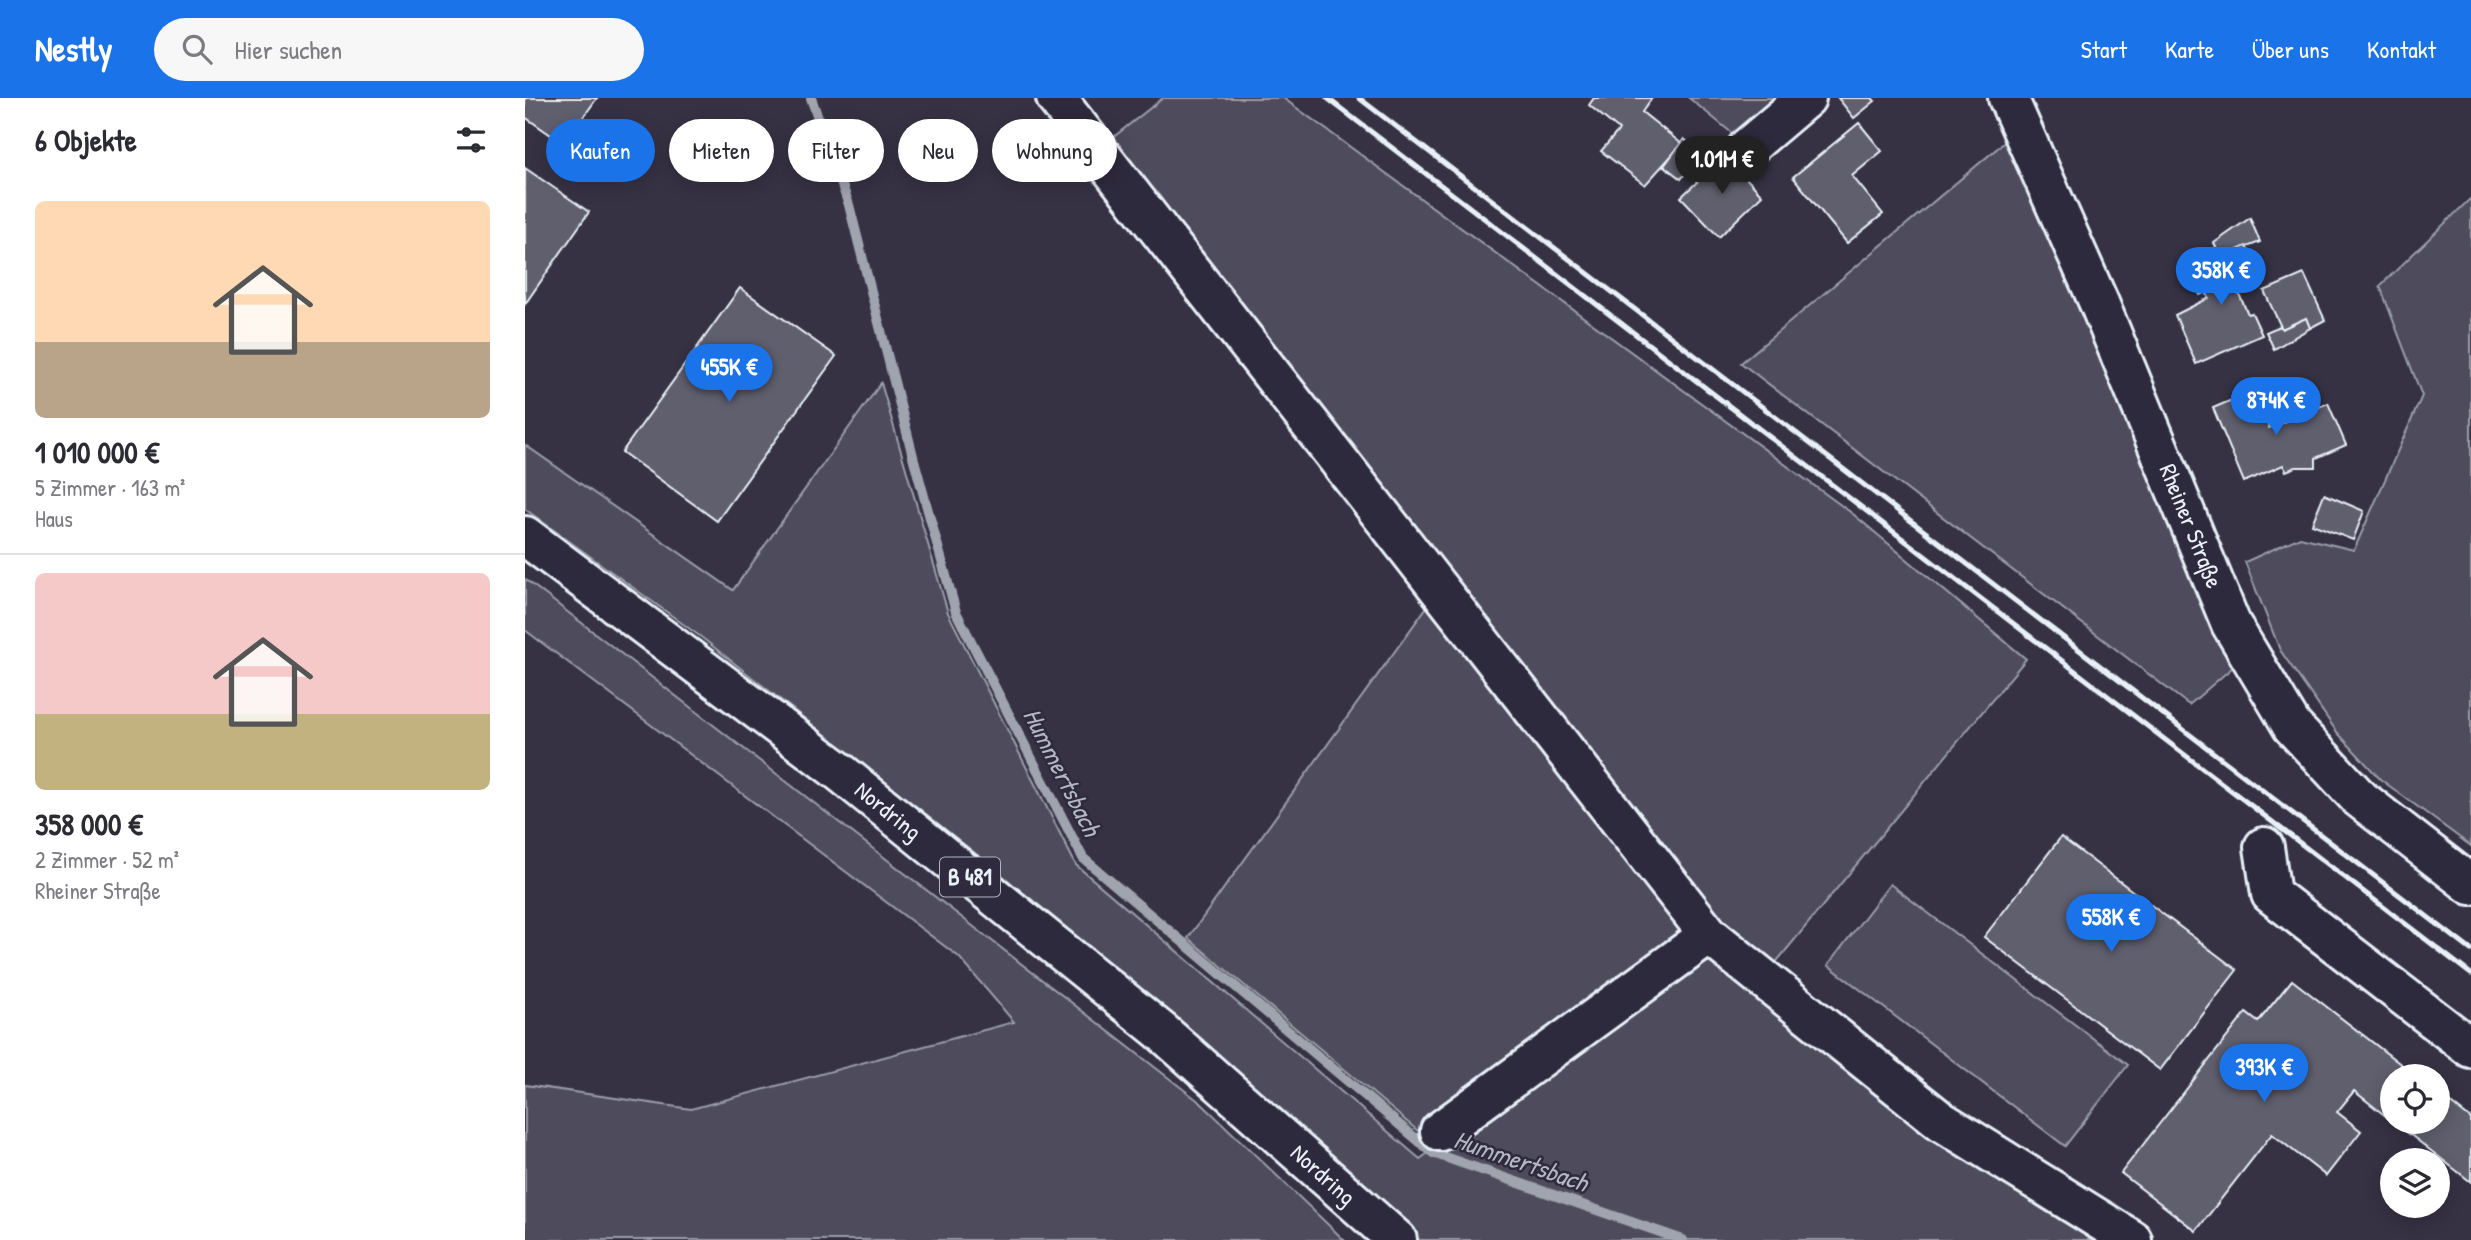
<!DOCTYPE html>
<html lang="de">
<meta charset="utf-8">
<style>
:root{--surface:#fff;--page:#f7f7f7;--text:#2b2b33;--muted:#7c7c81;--line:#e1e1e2;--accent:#1a73e8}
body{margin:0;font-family:"Patrick Hand",sans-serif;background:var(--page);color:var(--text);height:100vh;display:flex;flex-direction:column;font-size:26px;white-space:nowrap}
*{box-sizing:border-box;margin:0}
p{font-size:23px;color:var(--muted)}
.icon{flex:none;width:38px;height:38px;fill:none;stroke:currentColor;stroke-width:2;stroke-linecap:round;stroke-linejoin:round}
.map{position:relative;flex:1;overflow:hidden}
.drawer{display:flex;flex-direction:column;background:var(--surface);width:525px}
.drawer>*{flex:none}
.banner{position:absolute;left:21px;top:21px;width:665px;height:63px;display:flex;gap:14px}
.buttons{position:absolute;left:1855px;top:966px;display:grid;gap:14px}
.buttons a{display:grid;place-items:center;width:70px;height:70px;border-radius:50%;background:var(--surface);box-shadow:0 4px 18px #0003;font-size:35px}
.price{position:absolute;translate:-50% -60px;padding:0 16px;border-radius:24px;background:var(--accent);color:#fff;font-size:23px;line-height:46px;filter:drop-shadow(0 2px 4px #0008)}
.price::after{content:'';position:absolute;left:50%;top:42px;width:21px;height:16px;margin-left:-10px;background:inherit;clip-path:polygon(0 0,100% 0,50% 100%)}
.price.selected{background:#222;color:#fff}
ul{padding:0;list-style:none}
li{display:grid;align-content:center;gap:14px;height:371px;padding:0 35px}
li+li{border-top:2px solid var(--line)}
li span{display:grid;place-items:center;height:217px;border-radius:10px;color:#555}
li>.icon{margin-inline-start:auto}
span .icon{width:126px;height:126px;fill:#fffc;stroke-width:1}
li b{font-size:30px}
h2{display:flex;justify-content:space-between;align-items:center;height:84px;padding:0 35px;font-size:30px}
.pill{padding:0 24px;border-radius:32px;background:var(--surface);box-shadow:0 4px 18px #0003;font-size:24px;line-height:63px}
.pill.selected{background:var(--accent);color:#fff}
header{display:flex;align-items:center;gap:42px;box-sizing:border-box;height:98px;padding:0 35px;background:var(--accent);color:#fff}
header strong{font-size:33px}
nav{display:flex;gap:38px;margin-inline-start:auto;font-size:24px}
.search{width:490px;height:63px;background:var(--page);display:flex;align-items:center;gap:18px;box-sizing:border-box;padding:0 24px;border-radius:38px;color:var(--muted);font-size:26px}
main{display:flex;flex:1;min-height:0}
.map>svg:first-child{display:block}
.green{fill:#4d4b5c;stroke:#9a9eaa;stroke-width:2}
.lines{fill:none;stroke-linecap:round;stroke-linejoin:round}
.stream{stroke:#a0a4af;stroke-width:10}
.building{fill:#605e6e;stroke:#e8f1f8;stroke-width:2}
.minor-casing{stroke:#e8f1f8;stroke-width:44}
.major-casing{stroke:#e8f1f8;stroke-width:44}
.minor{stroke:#2f2a3d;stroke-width:38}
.major{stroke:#2f2a3d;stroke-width:38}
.rail{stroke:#e8f1f8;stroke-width:5}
.labels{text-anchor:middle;stroke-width:5;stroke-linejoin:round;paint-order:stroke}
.shield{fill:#2f2a3d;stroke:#b0b5c0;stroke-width:2}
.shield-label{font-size:23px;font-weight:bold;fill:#e8f1f8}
.street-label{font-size:24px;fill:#e8f1f8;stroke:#2f2a3d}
.water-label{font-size:26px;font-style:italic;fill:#b2b7c2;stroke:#2f2a3d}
</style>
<header>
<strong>Nestly</strong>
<div class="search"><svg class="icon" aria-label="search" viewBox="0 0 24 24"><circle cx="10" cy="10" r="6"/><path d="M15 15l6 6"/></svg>Hier suchen</div>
<nav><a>Start</a><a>Karte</a><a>Über uns</a><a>Kontakt</a></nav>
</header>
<main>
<section class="drawer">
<h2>6 Objekte<svg class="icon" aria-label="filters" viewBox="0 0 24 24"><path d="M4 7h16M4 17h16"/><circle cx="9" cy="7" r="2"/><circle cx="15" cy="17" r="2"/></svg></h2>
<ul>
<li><span style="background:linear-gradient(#ffd9b3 65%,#b9a48a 0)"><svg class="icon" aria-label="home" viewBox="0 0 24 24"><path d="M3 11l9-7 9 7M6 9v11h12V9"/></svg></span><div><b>1 010 000 €</b><p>5 Zimmer · 163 m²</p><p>Haus</p></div></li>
<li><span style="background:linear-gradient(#f6c9c9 65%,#c2b280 0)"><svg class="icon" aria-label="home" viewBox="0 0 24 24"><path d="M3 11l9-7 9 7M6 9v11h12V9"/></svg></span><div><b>358 000 €</b><p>2 Zimmer · 52 m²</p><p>Rheiner Straße</p></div></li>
</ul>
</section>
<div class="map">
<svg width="1946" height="1142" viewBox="0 0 1946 1142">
<rect width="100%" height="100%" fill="#363244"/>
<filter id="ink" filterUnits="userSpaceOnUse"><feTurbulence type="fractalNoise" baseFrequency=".0143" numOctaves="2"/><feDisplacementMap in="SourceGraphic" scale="14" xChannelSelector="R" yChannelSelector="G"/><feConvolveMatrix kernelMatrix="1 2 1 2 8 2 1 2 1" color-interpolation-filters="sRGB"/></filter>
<g filter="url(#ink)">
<g class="green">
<path d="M638 0H758L1328 416 1501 561 1243 874 1187 825 581 45Z"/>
<path d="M1164 0H1261L1213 40Z"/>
<path d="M1481 43 1709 568 1664 607 1216 265Z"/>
<path d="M1946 100V748L1855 681 1812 634 1755 552 1720 464 1775 439 1829 452 1897 298 1855 188Z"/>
<path d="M356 285 423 515 551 767 895 1061 1182 852 1586 1142H891L469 770 176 539 0 411V347L208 492Z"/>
<path d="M0 481 676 1005 819 1142H0V987L166 1011 489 924 434 859 0 532Z"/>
<path d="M909 499 1173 835 899 1038 663 840Z"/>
<path d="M1365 786 1603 967 1540 1048 1303 867Z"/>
</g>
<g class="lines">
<path class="stream" d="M286 0 324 107 389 362 431 514 558 760 908 1055 1158 1142"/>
</g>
<g class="building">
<path d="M0 0H72L39 46 0 19Z"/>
<path d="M1069 0H1127L1117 14 1157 46 1120 87 1076 53 1094 32 1064 7Z"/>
<path d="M1313 0H1347L1350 3 1329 20Z"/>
<path d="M1334 25 1357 53 1327 78 1358 116 1322 145 1268 79Z"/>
<path d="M1159 41 1177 55 1156 81 1139 68Z"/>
<path d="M1200 58 1237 97 1194 139 1156 99Z"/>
<path d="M0 70 64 114 0 206Z"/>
<path d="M1725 120 1735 144 1696 159 1689 145Z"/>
<path d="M1721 148 1737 184 1713 194 1723 216 1727 215 1737 237 1671 266 1650 217 1684 200 1681 194 1675 197 1667 180 1673 177 1672 174 1679 171 1677 168Z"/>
<path d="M1779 176 1800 222 1785 230 1781 220 1757 231 1739 193Z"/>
<path d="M215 190 311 258 192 423 97 354Z"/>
<path d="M1781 220 1785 230 1749 251 1741 234 1755 228 1757 231Z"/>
<path d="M1728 293 1744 330 1803 305 1821 347 1791 360V369H1771L1761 373 1758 367 1719 384 1688 310Z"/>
<path d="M1799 396 1839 413 1828 442 1787 426Z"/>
<path d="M1536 739 1712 872 1635 972 1459 839Z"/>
<path d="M1767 882 1891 978H1867V1023L1829 993 1812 1014 1836 1033 1801 1078 1747 1036 1671 1133 1596 1075 1721 915 1733 924Z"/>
<path d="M1913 995 1946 1021V1084L1869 1024H1913Z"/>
</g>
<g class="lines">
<g class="minor-casing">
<g id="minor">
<path d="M531 0 1184 837 1416 1023 1607 1142"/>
<path d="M1483 0 1574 205 1706 526 1767 628 1834 700 1946 787"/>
<path d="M1222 50 1281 0"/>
<path d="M1739 749 1746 796 1946 950"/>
<path d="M915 1033 1184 837"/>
</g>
</g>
<g class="major-casing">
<path id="major" d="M0 438 315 674 636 933 872 1142"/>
</g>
<use href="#minor" class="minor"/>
<use href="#major" class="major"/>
<g class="rail">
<path d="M802 0 1946 876"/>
<path d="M834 0 1946 852"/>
</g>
</g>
</g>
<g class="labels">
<rect class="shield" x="415" y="759.5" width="60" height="39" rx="5"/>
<g class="shield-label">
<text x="445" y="787">B 481</text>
</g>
<g class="street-label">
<text transform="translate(1666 428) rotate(68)" y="8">Rheiner Straße</text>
<text transform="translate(363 713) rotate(39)" y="8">Nordring</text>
<text transform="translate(798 1077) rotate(42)" y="8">Nordring</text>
</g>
<g class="water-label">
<text transform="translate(537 674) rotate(63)" y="9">Hummertsbach</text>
<text transform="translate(996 1063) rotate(19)" y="9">Hummertsbach</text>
</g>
</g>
</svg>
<div class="buttons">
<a><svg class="icon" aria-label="locate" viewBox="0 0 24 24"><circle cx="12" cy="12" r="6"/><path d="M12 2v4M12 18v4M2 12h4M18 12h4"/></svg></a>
<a><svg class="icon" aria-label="layers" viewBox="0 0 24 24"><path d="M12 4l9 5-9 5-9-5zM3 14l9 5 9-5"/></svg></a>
</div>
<b class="price selected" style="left:1197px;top:98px">1.01M €</b>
<b class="price" style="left:1696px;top:209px">358K €</b>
<b class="price" style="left:204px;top:306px">455K €</b>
<b class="price" style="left:1751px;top:339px">874K €</b>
<b class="price" style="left:1586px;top:856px">558K €</b>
<b class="price" style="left:1739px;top:1006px">393K €</b>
<div class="banner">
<a class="pill selected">Kaufen</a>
<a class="pill">Mieten</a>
<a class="pill">Filter</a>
<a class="pill">Neu</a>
<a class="pill">Wohnung</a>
</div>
</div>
</main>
